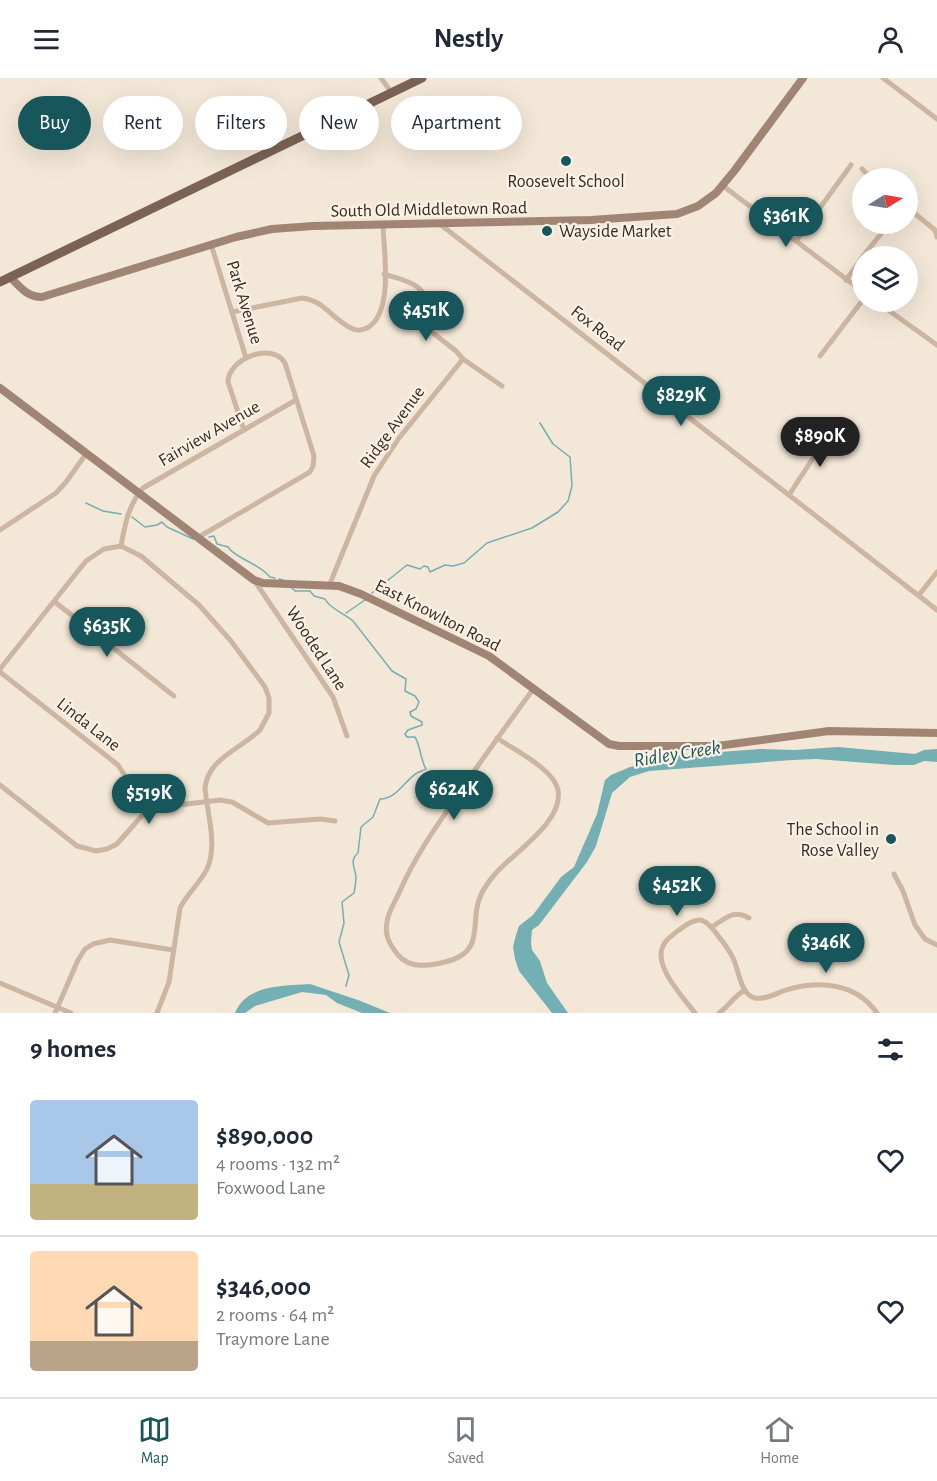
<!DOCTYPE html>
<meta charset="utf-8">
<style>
:root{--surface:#fff;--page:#f6f6f7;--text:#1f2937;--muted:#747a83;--line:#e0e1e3;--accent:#17565b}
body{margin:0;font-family:"Alegreya Sans",sans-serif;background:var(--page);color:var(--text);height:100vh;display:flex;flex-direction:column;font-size:22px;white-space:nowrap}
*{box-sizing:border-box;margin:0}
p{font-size:20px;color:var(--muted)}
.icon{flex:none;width:33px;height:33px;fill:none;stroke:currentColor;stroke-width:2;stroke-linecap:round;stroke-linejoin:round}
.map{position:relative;height:935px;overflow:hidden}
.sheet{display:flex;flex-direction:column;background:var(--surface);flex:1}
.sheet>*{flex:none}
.hud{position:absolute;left:18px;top:18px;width:600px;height:54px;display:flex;gap:12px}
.needle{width:39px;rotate:79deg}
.tools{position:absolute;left:852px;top:90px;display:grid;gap:12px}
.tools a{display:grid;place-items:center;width:66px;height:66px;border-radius:50%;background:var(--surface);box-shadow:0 6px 24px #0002;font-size:30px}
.price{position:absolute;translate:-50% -51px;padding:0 14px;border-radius:21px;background:var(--accent);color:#fff;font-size:20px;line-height:39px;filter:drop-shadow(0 2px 3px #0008)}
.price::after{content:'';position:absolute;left:50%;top:36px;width:18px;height:14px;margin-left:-9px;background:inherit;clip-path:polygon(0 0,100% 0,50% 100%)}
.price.current{background:#222;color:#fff}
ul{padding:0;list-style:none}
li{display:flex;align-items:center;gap:18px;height:150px;padding:0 30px}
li+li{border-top:2px solid var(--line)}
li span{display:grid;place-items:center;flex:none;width:168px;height:120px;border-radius:6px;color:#555}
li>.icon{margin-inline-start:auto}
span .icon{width:72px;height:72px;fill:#fffc;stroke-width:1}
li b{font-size:26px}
h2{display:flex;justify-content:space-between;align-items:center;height:72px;padding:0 30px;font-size:26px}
.pill{padding:0 21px;border-radius:27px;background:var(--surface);box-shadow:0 6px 24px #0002;font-size:21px;line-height:54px}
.pill.current{background:var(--accent);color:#fff}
header{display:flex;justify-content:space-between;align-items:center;height:78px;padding:0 30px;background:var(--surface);font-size:27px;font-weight:700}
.tab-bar{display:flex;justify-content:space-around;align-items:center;height:84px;border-top:2px solid var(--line);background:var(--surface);font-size:16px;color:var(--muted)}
.tab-bar a{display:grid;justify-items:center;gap:3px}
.tab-bar .current{color:var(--accent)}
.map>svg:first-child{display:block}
.water{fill:#74afb3}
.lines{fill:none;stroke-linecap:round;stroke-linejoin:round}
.stream{stroke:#74afb3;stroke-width:1.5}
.street{stroke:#ccb6a2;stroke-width:5}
.secondary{stroke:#a08474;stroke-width:8}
.primary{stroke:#7a6255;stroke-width:9}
.poi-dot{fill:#17565b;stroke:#fbf1e4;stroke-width:2}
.labels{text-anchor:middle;stroke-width:4.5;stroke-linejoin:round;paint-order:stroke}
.poi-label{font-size:18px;fill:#362b25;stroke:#fbf1e4}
.street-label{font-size:18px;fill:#362b25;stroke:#fbf1e4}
.water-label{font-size:20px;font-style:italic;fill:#17565b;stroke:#fbf1e4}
</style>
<header><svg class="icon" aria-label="menu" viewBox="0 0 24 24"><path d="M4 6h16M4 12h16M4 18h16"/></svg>Nestly<svg class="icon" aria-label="person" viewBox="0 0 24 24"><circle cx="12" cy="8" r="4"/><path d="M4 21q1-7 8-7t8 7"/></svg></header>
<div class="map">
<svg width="937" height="935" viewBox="0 0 937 935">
<rect width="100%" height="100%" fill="#f3e7d7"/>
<g class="water">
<path d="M838 669 915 676 924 672 937 671V684L924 683 914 687H894L816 681 792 682 649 693 630 699 612 715 596 768 587 784 539 847 532 852 531 865 532 872 540 883 547 905 568 935H552L519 893 515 881 513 869 516 857 519 848 533 837 561 799 574 789 597 736 605 702 611 697 630 689 680 677 760 671 795 672Z"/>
<path d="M310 906 358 922 390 935H362L337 925 326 917 302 914 255 928 245 935H235C247 906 283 908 310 906Z"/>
</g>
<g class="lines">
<g class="stream">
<path d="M86 425 103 433 121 436"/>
<path d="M132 439 145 449 157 447 162 444 167 449 193 461"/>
<path d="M209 459 214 458 217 466 228 469C236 481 257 484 270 499L275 500"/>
<path d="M279 501 283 502"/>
<path d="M291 509 295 513H310L314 518 325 521C330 531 344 535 353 543L392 593 406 601 405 613 415 618 419 624 416 631 410 634 411 638 422 644V647L408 652 405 656 407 659H415C421 669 420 681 426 691 423 693 420 693 417 695 404 703 397 721 380 721L373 739 361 749 358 775C349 783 355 789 356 799 356 805 355 809 354 815L342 824 344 845 339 864 349 897 346 908"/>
<path d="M372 515 407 487 420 491 424 488 428 489 430 494 445 487 453 488 464 485 487 465 532 450 558 434 568 423 572 408 570 379 553 366 540 345"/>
<path d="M346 535 365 522"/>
</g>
<g class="street">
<path d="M381 0 392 15"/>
<path d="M883 0 937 41"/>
<path d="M862 91 871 100"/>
<path d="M722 107 862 213"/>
<path d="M908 130 935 152 937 159"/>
<path d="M441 147 937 532"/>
<path d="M796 163 851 87"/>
<path d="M211 166 246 280"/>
<path d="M863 178 889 146"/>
<path d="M384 196C395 200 425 205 424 221 423 227 420 234 418 240L424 248 456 273 463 281 502 308"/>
<path d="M846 202 862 180"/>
<path d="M877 224 937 267"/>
<path d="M232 234 302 220C325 223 330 239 349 249 356 253 360 253 367 250 394 235 384 174 383 148"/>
<path d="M820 278 862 223"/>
<path d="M789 417 832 351"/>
<path d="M0 452 56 415 66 404 86 376"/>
<path d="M197 460 310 394 313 388 314 378 285 285C272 263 228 281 228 304L244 352"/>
<path d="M254 502 333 619 347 658"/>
<path d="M329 508 374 398 399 360 463 281"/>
<path d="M919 517 937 494"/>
<path d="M55 524 174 618"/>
<path d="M0 591 86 483 104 471 121 468"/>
<path d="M0 594 118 687 147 732"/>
<path d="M497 660C514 672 554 691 558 712 564 744 514 774 495 796 490 802 483 811 480 819 469 844 487 874 445 884 429 888 410 891 398 877 390 867 384 857 387 844 388 834 395 824 399 815 414 780 436 749 457 718 482 681 508 646 534 610"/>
<path d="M0 707 77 768 96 773 107 771 117 766 147 732 162 729 220 722 232 724 268 745 320 741 335 743"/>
<path d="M894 796 903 813 915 847 925 861 937 867"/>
<path d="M712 849C726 840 733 831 749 840"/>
<path d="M0 905 71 935"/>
<path d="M55 935 78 882 85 871 93 866 110 862 173 872"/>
<path d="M157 935 169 904 180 830C187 816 200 805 207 791 218 767 207 735 205 710 208 680 241 671 260 652L269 635V620L265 609 231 563 199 527 141 478 121 468C125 446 128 428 143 410L296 322"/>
<path d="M695 935C683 919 653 888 663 868 667 859 676 855 683 849 699 838 705 840 716 855 722 863 728 870 732 878 739 890 740 917 755 920 765 922 777 915 786 912 820 902 856 905 877 935"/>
<path d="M719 935C729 928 734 918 745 912"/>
</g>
<g class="secondary">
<path d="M10 199C20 209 27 219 42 219L236 159 272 151 313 148 591 142 677 136 698 128 716 115 735 92 803 0"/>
<path d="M0 310 254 502 263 505 339 508 361 516 489 578 609 666 619 668H717L829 653 937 655"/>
</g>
<path class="primary" d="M0 204 422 0"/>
</g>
<g class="poi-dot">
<circle cx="566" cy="83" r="6"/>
<circle cx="547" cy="153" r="6"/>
<circle cx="891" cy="761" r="6"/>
</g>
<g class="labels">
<g class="poi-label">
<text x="566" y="109">Roosevelt School</text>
<text x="559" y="159" text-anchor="start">Wayside Market</text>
<text x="879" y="757" text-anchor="end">The School in<tspan x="879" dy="21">Rose Valley</tspan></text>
</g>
<g class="street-label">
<text transform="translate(429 131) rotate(-1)" y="6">South Old Middletown Road</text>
<text transform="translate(245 224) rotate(73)" y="6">Park Avenue</text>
<text transform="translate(598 250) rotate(38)" y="6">Fox Road</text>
<text transform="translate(392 349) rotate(-54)" y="6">Ridge Avenue</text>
<text transform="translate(209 355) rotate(-30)" y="6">Fairview Avenue</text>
<text transform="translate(438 537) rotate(27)" y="6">East Knowlton Road</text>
<text transform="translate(317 570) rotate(57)" y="6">Wooded Lane</text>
<text transform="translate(89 646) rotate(38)" y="6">Linda Lane</text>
</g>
<g class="water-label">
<text transform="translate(677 675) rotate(-9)" y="7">Ridley Creek</text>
</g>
</g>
</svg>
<div class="tools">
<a><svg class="needle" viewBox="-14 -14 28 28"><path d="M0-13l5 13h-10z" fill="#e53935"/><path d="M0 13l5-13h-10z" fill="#747a83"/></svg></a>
<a><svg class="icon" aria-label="layers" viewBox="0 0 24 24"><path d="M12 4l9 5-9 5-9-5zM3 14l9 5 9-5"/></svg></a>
</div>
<b class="price" style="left:786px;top:170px">$361K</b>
<b class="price" style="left:426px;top:264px">$451K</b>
<b class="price" style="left:681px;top:349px">$829K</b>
<b class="price current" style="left:820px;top:390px">$890K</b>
<b class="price" style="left:107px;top:580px">$635K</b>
<b class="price" style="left:454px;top:743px">$624K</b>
<b class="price" style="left:149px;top:747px">$519K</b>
<b class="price" style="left:677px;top:839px">$452K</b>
<b class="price" style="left:826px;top:896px">$346K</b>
<div class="hud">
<a class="pill current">Buy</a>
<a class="pill">Rent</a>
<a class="pill">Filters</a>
<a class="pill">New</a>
<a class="pill">Apartment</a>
</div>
</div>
<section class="sheet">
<h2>9 homes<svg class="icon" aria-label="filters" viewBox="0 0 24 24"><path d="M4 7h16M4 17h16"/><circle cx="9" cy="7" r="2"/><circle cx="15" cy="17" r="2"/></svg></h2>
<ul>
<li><span style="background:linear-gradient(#a9c7e8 70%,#c2b280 0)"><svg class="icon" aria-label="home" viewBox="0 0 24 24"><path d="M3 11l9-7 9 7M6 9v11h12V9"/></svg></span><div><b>$890,000</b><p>4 rooms · 132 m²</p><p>Foxwood Lane</p></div><svg class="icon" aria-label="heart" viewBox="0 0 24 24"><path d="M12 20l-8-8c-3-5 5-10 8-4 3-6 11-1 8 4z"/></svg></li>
<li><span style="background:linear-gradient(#ffd9b3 75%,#b9a48a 0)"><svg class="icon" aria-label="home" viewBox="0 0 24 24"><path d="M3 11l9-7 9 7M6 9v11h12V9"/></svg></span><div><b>$346,000</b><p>2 rooms · 64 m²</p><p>Traymore Lane</p></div><svg class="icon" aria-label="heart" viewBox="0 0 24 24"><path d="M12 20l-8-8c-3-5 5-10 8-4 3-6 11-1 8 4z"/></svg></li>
</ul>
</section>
<nav class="tab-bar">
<a class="current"><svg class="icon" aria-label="map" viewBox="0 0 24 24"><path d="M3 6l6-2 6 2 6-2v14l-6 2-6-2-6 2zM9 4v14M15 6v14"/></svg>Map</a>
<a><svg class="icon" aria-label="saved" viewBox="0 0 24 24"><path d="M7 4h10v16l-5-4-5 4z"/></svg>Saved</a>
<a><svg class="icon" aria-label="home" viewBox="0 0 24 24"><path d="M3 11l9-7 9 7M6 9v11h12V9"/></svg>Home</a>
</nav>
